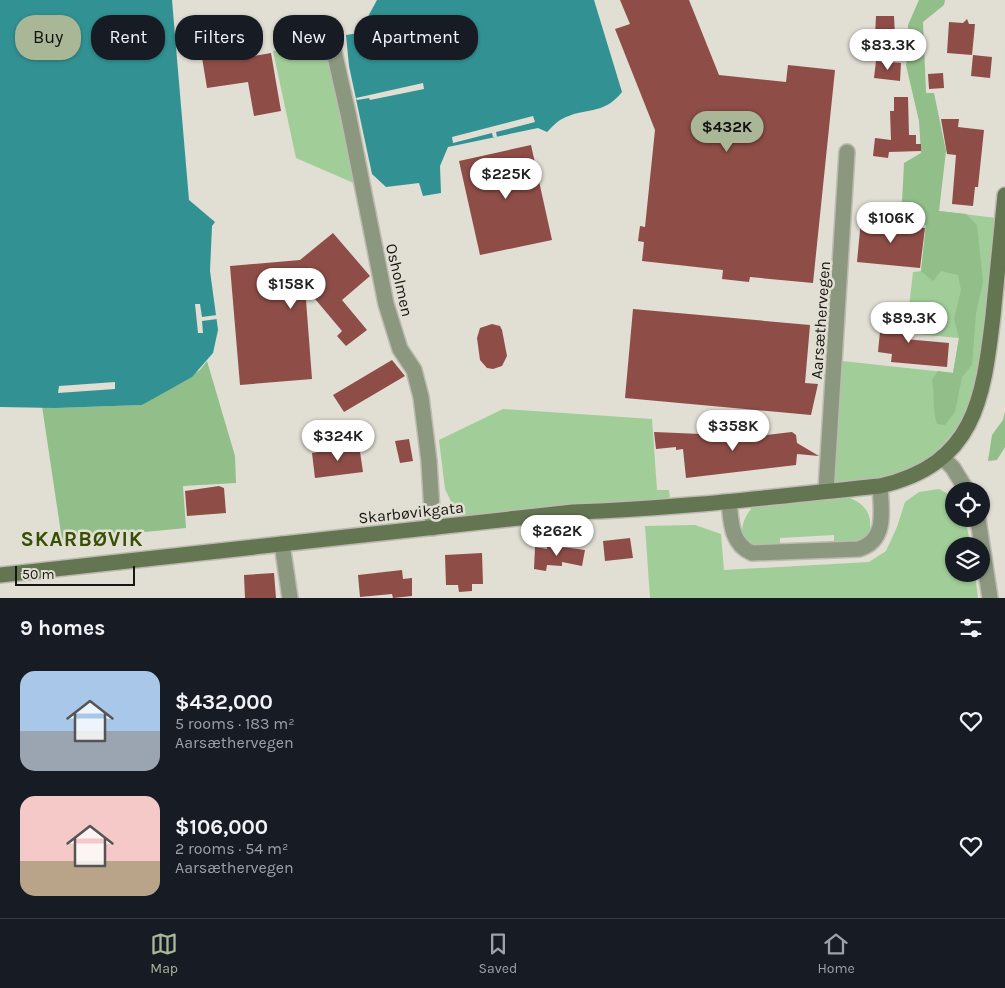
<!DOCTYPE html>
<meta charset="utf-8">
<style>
:root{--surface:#171b24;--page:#242831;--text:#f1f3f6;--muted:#9ea1a6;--line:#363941;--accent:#a9b797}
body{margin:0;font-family:Karla,sans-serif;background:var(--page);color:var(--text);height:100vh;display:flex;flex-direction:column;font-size:19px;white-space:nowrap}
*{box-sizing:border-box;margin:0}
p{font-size:16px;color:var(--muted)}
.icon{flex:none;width:28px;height:28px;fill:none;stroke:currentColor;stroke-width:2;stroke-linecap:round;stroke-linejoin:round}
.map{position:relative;height:598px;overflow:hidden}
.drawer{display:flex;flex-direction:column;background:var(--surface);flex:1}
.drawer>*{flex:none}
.banner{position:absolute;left:15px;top:15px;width:500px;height:45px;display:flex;gap:10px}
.fabs{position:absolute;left:945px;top:482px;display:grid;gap:10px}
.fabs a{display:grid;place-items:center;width:45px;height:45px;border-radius:50%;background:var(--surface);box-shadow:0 1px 4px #0004;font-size:25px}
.scale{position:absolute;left:15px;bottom:12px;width:120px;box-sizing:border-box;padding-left:5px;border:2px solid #171612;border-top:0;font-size:14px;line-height:18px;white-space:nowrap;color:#171612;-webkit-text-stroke:4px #e1ded3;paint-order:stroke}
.price{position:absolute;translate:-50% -42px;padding:0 11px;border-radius:18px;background:#fff;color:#222;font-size:16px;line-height:32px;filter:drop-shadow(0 1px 2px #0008)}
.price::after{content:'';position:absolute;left:50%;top:30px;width:15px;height:11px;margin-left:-8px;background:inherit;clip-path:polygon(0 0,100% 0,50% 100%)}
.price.active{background:var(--accent);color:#111}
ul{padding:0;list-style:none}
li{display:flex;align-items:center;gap:15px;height:125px;padding:0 20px}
li span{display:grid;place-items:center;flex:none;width:140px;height:100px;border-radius:15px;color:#555}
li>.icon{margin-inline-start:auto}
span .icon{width:60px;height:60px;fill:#fffc;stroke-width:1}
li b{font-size:21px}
h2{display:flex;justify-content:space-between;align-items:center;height:60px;padding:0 20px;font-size:21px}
.tag{padding:0 18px;border-radius:20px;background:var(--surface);box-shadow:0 1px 4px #0004;font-size:18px;line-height:45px}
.tag.active{background:var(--accent);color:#111}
.tab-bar{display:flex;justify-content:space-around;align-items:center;height:70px;border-top:1px solid var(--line);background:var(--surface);font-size:14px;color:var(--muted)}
.tab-bar a{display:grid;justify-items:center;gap:2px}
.tab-bar .active{color:var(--accent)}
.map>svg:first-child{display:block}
.green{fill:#a1cd98}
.forest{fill:#92be89}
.water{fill:#329293}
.pier{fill:#e1ded3}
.building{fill:#8e4d47}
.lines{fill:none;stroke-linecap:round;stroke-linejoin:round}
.street-casing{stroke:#bdbab0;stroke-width:18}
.secondary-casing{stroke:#bdbab0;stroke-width:18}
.street{stroke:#8b987f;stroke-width:15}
.secondary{stroke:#647651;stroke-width:15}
.labels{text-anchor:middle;stroke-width:5;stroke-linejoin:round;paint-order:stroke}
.street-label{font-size:16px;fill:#171612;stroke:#e1ded3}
.district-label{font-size:21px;font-weight:bold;letter-spacing:1px;fill:#364f04;stroke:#e1ded3}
</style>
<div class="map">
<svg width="1005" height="598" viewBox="0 0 1005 598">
<rect width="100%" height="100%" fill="#e1ded3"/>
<g class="green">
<path d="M327 42 356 184 296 158 273 51Z"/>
<path d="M939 211 996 218 979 380C965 426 932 470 881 479 866 482 849 482 834 483L842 361 953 373 959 338 906 333 913 272 921 271 926 225Z"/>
<path d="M503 409 652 419 657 490H669L670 500 458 516 445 489 439 440Z"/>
<path d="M939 489 954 497V519H965L971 546H954V574H975L978 598H650L645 526 695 525 721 534 724 570 869 562 886 551 897 527 905 502 919 492Z"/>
<path d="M844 496C865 502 875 515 868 537L858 544 834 545V535L780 538V547C766 547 755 548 743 540 740 525 745 517 753 506Z"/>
</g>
<g class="forest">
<path d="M919 0H945L944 5 923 22 926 93H934L946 151 939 211 966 214 977 225 983 282 976 313 972 365 962 377 955 412 945 425 937 424C932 409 935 395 932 380L938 371 953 373 959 338 954 318 961 290 958 275 941 271 933 281 921 271 926 225 901 222 904 163 921 153 919 121 906 65 909 44 908 25Z"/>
<path d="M207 361 235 456 236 483 183 486 186 528 62 540 42 406 56 408 142 405 200 370Z"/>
<path d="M1005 412V447L997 460 988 461 992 435 1003 420Z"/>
</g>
<g class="water">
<path d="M0 0H172L189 200 215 222 212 226 210 271 218 330 213 353 192 377 142 405 56 408 0 407Z"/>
<path d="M377 0H594L622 92C603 116 584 107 562 119 556 122 551 128 547 132L538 128 448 147 440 166 441 193 423 196 419 183 386 187 372 174 349 66 346 35 359 33Z"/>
</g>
<g class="pier">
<path d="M423 83 424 89 370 100 369 98 357 100 356 98Z"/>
<path d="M533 116 535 122 496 132 497 137H493L492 133 453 143 452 137Z"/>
<path d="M195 304H200L202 317 217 315V319L202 321 203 333H198Z"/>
<path d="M115 382V389L58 393 59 386Z"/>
</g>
<g class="building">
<path d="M620 0H689L719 75 786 82 788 65 835 70 813 283 750 277 749 282 722 279 723 270 642 261 644 242 638 241 640 226 645 227 655 130 615 29 630 24Z"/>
<path d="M234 15 242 58 271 53 281 111 254 116 248 82 207 88 196 21Z"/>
<path d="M876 16H894L895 36H875Z"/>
<path d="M967 19 969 24H975L972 55 947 53 949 22 963 23Z"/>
<path d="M973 55 992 57 990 78 971 76Z"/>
<path d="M876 61 901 63 900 81 874 78Z"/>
<path d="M943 73 944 88 929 89 928 74Z"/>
<path d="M894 97H908L909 135H916V144H921V151L889 152 888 158 873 156 875 138 891 140 890 111H894Z"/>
<path d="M941 119H959L958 127 984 130 978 187H975L973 206 952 204 956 155 947 154Z"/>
<path d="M531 145 552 240 480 255 459 161Z"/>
<path d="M861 220 925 228 920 268 857 262Z"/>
<path d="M333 233 370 276 342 300 367 330 346 346 337 336 342 331 305 287 312 379 240 385 230 266 300 260Z"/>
<path d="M633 309 810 325 805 383 818 384 811 415 625 398Z"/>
<path d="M882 311 907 313 905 339 949 343 947 367 891 362 892 354 878 352Z"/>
<path d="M492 324 500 326 502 330 507 356 502 366 493 369 487 368 480 360 477 338 480 328Z"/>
<path d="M392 360 405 376 344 412 333 395Z"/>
<path d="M748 430 749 437 792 432 796 435 797 443 819 456 797 454 796 465 686 478 683 449 676 450V447L656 449 654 432 701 434 702 437Z"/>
<path d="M409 439 413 461 400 463 395 441Z"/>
<path d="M359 445 363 472 315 478 312 453Z"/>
<path d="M219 486 224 488 226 513 187 516 185 491Z"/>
<path d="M630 538 633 558 605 561 603 541Z"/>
<path d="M547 545 585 550 582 566 562 562V566L547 565 546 571 534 569 535 547 547 549Z"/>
<path d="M482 553 483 584H472V591L459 592 458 585H446L445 555Z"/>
<path d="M402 570 403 579 412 578V596L393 598 392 594 360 597 358 575Z"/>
<path d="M274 573 276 598H245L244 575Z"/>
</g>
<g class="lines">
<g class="street-casing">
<g id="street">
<path d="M331 38 349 118 386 304 400 349 414 370 421 397 429 461 433 528"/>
<path d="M942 457 953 468 967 491"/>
<path d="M826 491 847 152"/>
<path d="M729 502C731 522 731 544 752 553L859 549C888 540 881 509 880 486"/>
<path d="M978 519 990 598"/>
<path d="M282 544 290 598"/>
</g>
</g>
<g class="secondary-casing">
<path id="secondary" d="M0 575 573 512C676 509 778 496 880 486 975 464 983 400 993 316 997 275 1001 235 1005 195"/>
</g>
<use href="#street" class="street"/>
<use href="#secondary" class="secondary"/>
</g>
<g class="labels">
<g class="street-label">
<text transform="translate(400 280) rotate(77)" y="6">Osholmen</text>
<text transform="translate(820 320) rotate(-86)" y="6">Aarsæthervegen</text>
<text transform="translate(411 512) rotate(-6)" y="6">Skarbøvikgata</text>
</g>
<g class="district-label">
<text x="82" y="546">SKARBØVIK</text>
</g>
</g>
</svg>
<div class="fabs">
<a><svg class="icon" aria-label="locate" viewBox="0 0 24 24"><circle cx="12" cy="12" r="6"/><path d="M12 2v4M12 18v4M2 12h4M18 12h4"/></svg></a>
<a><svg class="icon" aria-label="layers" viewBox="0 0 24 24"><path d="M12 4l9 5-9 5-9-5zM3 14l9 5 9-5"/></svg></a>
</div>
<div class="scale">50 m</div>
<b class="price" style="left:888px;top:71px">$83.3K</b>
<b class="price active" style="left:727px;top:153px">$432K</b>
<b class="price" style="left:506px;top:200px">$225K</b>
<b class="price" style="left:891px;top:244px">$106K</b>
<b class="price" style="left:291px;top:310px">$158K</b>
<b class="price" style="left:909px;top:344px">$89.3K</b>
<b class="price" style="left:733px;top:452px">$358K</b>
<b class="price" style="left:338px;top:462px">$324K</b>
<b class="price" style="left:557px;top:557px">$262K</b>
<div class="banner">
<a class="tag active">Buy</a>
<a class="tag">Rent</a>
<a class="tag">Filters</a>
<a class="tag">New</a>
<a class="tag">Apartment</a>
</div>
</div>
<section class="drawer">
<h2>9 homes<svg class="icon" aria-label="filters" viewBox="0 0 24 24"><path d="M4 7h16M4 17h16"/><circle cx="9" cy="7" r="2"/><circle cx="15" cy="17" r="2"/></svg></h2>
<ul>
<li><span style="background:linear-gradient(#a9c7e8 60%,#9aa5b1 0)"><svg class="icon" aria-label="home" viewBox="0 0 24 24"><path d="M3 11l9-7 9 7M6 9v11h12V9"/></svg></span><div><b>$432,000</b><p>5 rooms · 183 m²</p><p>Aarsæthervegen</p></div><svg class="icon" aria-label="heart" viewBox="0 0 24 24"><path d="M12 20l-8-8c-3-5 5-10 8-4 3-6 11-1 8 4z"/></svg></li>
<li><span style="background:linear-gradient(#f6c9c9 65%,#b9a48a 0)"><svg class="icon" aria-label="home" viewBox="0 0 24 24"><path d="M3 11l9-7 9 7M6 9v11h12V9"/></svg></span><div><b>$106,000</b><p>2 rooms · 54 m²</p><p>Aarsæthervegen</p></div><svg class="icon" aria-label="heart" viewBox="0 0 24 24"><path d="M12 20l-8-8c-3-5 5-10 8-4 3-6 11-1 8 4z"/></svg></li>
</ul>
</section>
<nav class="tab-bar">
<a class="active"><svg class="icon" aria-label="map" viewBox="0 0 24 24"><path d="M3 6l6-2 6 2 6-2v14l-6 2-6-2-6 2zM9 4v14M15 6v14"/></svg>Map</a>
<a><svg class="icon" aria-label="saved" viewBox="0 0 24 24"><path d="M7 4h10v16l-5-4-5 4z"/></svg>Saved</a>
<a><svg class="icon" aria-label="home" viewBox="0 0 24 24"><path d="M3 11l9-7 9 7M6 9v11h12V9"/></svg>Home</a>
</nav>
